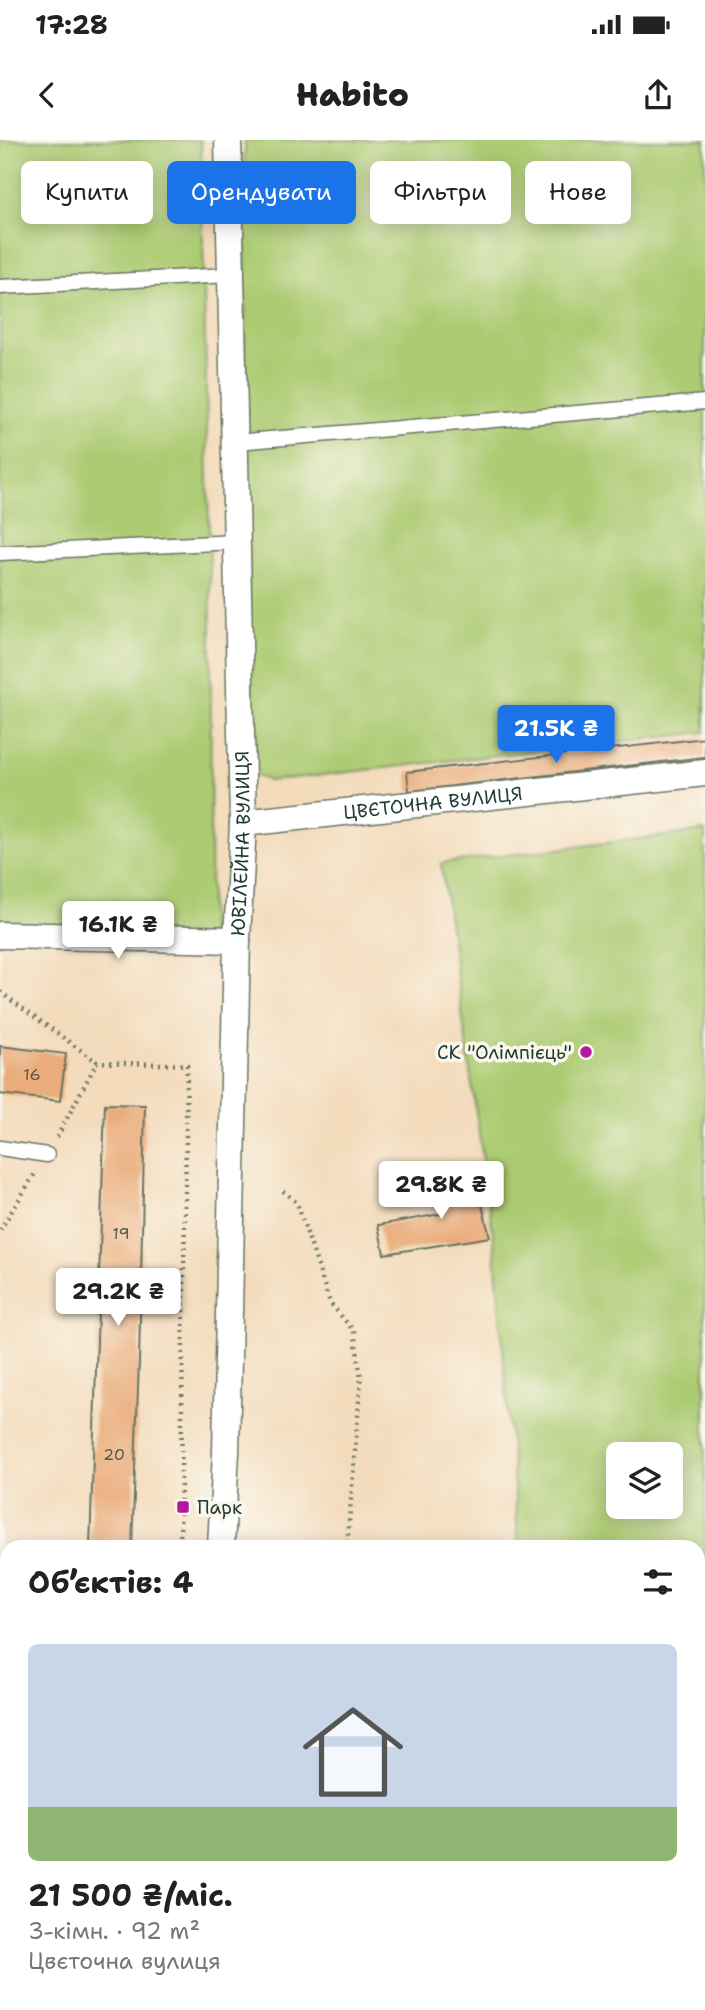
<!DOCTYPE html>
<html lang="uk">
<meta charset="utf-8">
<style>
:root{--surface:#fff;--page:#f2f2f2;--text:#222;--muted:#767676;--line:#e0e0e0;--accent:#1a73e8}
body{margin:0;font-family:"Shantell Sans",sans-serif;background:var(--page);color:var(--text);height:100vh;display:flex;flex-direction:column;font-size:26px;white-space:nowrap}
*{box-sizing:border-box;margin:0}
p{font-size:23px;color:var(--muted)}
.icon{flex:none;width:38px;height:38px;fill:none;stroke:currentColor;stroke-width:2;stroke-linecap:round;stroke-linejoin:round}
.map{position:relative;flex:1;overflow:hidden}
.panel{position:absolute;left:0px;top:1400px;width:705px;height:471px;display:flex;flex-direction:column;background:var(--surface);border-radius:21px 21px 0 0;box-shadow:0 4px 18px #0003}
.panel>*{flex:none}
.top-card{position:absolute;left:21px;top:21px;width:663px;height:63px;display:flex;gap:14px}
.tools{position:absolute;left:606px;top:1302px;display:grid;gap:14px}
.tools a{display:grid;place-items:center;width:77px;height:77px;border-radius:10px;background:var(--surface);box-shadow:0 4px 18px #0003;font-size:35px}
.price{position:absolute;translate:-50% -60px;padding:0 16px;border-radius:7px;background:#fff;color:#222;font-size:23px;line-height:46px;filter:drop-shadow(0 2px 4px #0008)}
.price::after{content:'';position:absolute;left:50%;top:42px;width:21px;height:16px;margin-left:-10px;background:inherit;clip-path:polygon(0 0,100% 0,50% 100%)}
.price.active{background:var(--accent);color:#fff}
ul{padding:0;list-style:none}
li{display:grid;align-content:center;gap:14px;height:371px;padding:0 28px}
li+li{border-top:2px solid var(--line)}
li span{display:grid;place-items:center;height:217px;border-radius:10px;color:#555}
li>.icon{margin-inline-start:auto}
span .icon{width:126px;height:126px;fill:#fffc;stroke-width:1}
li b{font-size:30px}
h2{display:flex;justify-content:space-between;align-items:center;height:84px;padding:0 28px;font-size:30px}
.tag{padding:0 24px;border-radius:10px;background:var(--surface);box-shadow:0 4px 18px #0003;font-size:24px;line-height:63px}
.tag.active{background:var(--accent);color:#fff}
.status{display:flex;justify-content:space-between;align-items:center;height:49px;padding:0 35px;background:var(--surface);direction:ltr}
.status svg{height:19px;fill:currentColor}
header{display:flex;justify-content:space-between;align-items:center;height:91px;padding:0 28px;background:var(--surface);font-size:32px;font-weight:800}
.map>svg:first-child{display:block}
.green{fill:#accb72;stroke:#668453;stroke-width:2;fill-rule:evenodd}
.building{fill:#eaac7a}
.lines{fill:none;stroke-linecap:round;stroke-linejoin:round}
.lane-casing{stroke:#697463;stroke-width:17}
.street-casing{stroke:#697463;stroke-width:29}
.path{stroke:#697463;stroke-width:4.5;stroke-dasharray:2 5;stroke-linecap:butt}
.lane{stroke:#fff;stroke-width:14}
.street{stroke:#fff;stroke-width:26}
.poi-dot{fill:#b5179e;stroke:#fbf7ec;stroke-width:2.5}
.labels{text-anchor:middle;stroke-width:7;stroke-linejoin:round;paint-order:stroke}
.number-label{font-size:16px;fill:#525946}
.street-label{font-size:19px;fill:#1f3d34;stroke:#fbf7ec}
.poi-label{font-size:19px;fill:#1f3d34;stroke:#fbf7ec;text-anchor:end}
</style>
<div class="status"><b>17:28</b><svg viewBox="0 0 49 12"><path d="M0 12V9h3v3zM5 12V6h3v6zM10 12V3h3v9zM15 12V0h3v12zM26 1h20v11H26zM47 4h2v5h-2z"/></svg></div>
<header><svg class="icon" aria-label="back" viewBox="0 0 24 24"><path d="M15 5l-7 7 7 7"/></svg>Habito<svg class="icon" aria-label="share" viewBox="0 0 24 24"><path d="M12 15V3M7 8l5-5 5 5M5 13v7h14v-7"/></svg></header>
<div class="map">
<svg width="705" height="1870" viewBox="0 0 705 1870">
<rect width="100%" height="100%" fill="#fbf7ec"/>
<filter id="ink" filterUnits="userSpaceOnUse"><feTurbulence type="fractalNoise" baseFrequency=".0143" numOctaves="2"/><feDisplacementMap in="SourceGraphic" scale="14" xChannelSelector="R" yChannelSelector="G"/><feConvolveMatrix kernelMatrix="1 2 1 2 8 2 1 2 1" color-interpolation-filters="sRGB"/></filter>
<filter id="wash" filterUnits="userSpaceOnUse"><feTurbulence type="fractalNoise" baseFrequency=".00686" numOctaves="4" result="noise"/><feDisplacementMap in="SourceGraphic" scale="28" xChannelSelector="R" yChannelSelector="G"/><feGaussianBlur stdDeviation="1.57" result="paint"/><feColorMatrix in="noise" values="0 0 0 0 0 0 0 0 0 0 0 0 0 0 0 0 0 1.4 0 .05"/><feComposite in="paint" operator="in"/></filter>
<g filter="url(#wash)">
<rect width="100%" height="100%" fill="#f3dbbb"/>
<g class="green">
<path d="M0 0H201L211 486 210 796 0 794Z"/>
<path d="M245 0H705V592L269 641 253 634 245 305Z"/>
<path d="M705 691V1870H259V1864H698V1407H519L494 1100 441 723ZM618 1314H670V1367H618Z"/>
</g>
<g id="blocks">
<g class="building">
<path d="M705 598V617L409 651 407 632Z"/>
<path d="M0 906 66 914 60 961 0 954Z"/>
<path d="M105 964 145 965 139 1221 132 1407H90Z"/>
<path d="M475 1037 490 1097 384 1114 378 1085 441 1074 435 1045Z"/>
<path d="M0 1587 7 1589V1650L0 1648Z"/>
<rect x="112" y="1864" width="45" height="6"/>
</g>
</g>
</g>
<g filter="url(#ink)">
<use href="#blocks" fill-opacity="0" stroke="#697463" stroke-width="2"/>
<g class="lines">
<g class="lane-casing">
<g id="lane">
<path d="M0 147 230 135"/>
<path d="M236 302 705 262"/>
<path d="M0 413 237 402"/>
<path d="M0 1008 47 1015"/>
<path d="M0 1529 7 1530"/>
</g>
</g>
<g class="street-casing">
<g id="street">
<path id="s1" d="M243 683 705 633"/>
<path d="M0 795 237 800"/>
<path id="s2" d="M221 1407 226 1312 237 800 243 683 228 0"/>
<path d="M698 1812 705 1816"/>
<path d="M209 1870 210 1864"/>
<path d="M573 1870 575 1864"/>
</g>
</g>
<g class="path">
<path d="M0 852 97 922"/>
<path d="M57 997 97 922 187 925 180 1407"/>
<path d="M283 1051 297 1063 330 1163 354 1191 361 1238 347 1407"/>
<path d="M0 1090 36 1032"/>
<path d="M698 1501H705"/>
<path d="M167 1870 168 1864"/>
<path d="M325 1870V1864"/>
<path d="M679 1870 682 1864"/>
<path d="M699 1870 705 1865"/>
</g>
<use href="#lane" class="lane"/>
<use href="#street" class="street"/>
</g>
</g>
<g class="poi-dot">
<circle cx="586" cy="912" r="7"/>
<rect x="176" y="1360" width="14" height="14" rx="3.5"/>
</g>
<g class="labels">
<g class="number-label">
<text x="32" y="940">16</text>
<text x="121" y="1099">19</text>
<text x="114" y="1320">20</text>
</g>
<g class="street-label">
<text dy="7" stroke="none"><textPath href="#s1" startOffset="191">ЦВЄТОЧНА ВУЛИЦЯ</textPath></text>
<text dy="7" stroke="none"><textPath href="#s2" startOffset="704">ЮВІЛЕЙНА ВУЛИЦЯ</textPath></text>
</g>
<g class="poi-label">
<text x="572" y="919">СК "Олімпієць"</text>
<text x="197" y="1374" text-anchor="start">Парк</text>
</g>
</g>
</svg>
<div class="tools">
<a><svg class="icon" aria-label="layers" viewBox="0 0 24 24"><path d="M12 4l9 5-9 5-9-5zM3 14l9 5 9-5"/></svg></a>
</div>
<b class="price active" style="left:556px;top:625px">21.5K ₴</b>
<b class="price" style="left:118px;top:821px">16.1K ₴</b>
<b class="price" style="left:441px;top:1081px">29.8K ₴</b>
<b class="price" style="left:118px;top:1188px">29.2K ₴</b>
<div class="top-card">
<a class="tag">Купити</a>
<a class="tag active">Орендувати</a>
<a class="tag">Фільтри</a>
<a class="tag">Нове</a>
</div>
<section class="panel">
<h2>Об’єктів: 4<svg class="icon" aria-label="filters" viewBox="0 0 24 24"><path d="M4 7h16M4 17h16"/><circle cx="9" cy="7" r="2"/><circle cx="15" cy="17" r="2"/></svg></h2>
<ul>
<li><span style="background:linear-gradient(#c9d6e8 75%,#8fb573 0)"><svg class="icon" aria-label="home" viewBox="0 0 24 24"><path d="M3 11l9-7 9 7M6 9v11h12V9"/></svg></span><div><b>21 500 ₴/міс.</b><p>3-кімн. · 92 m²</p><p>Цвєточна вулиця</p></div></li>
</ul>
</section>
</div>
